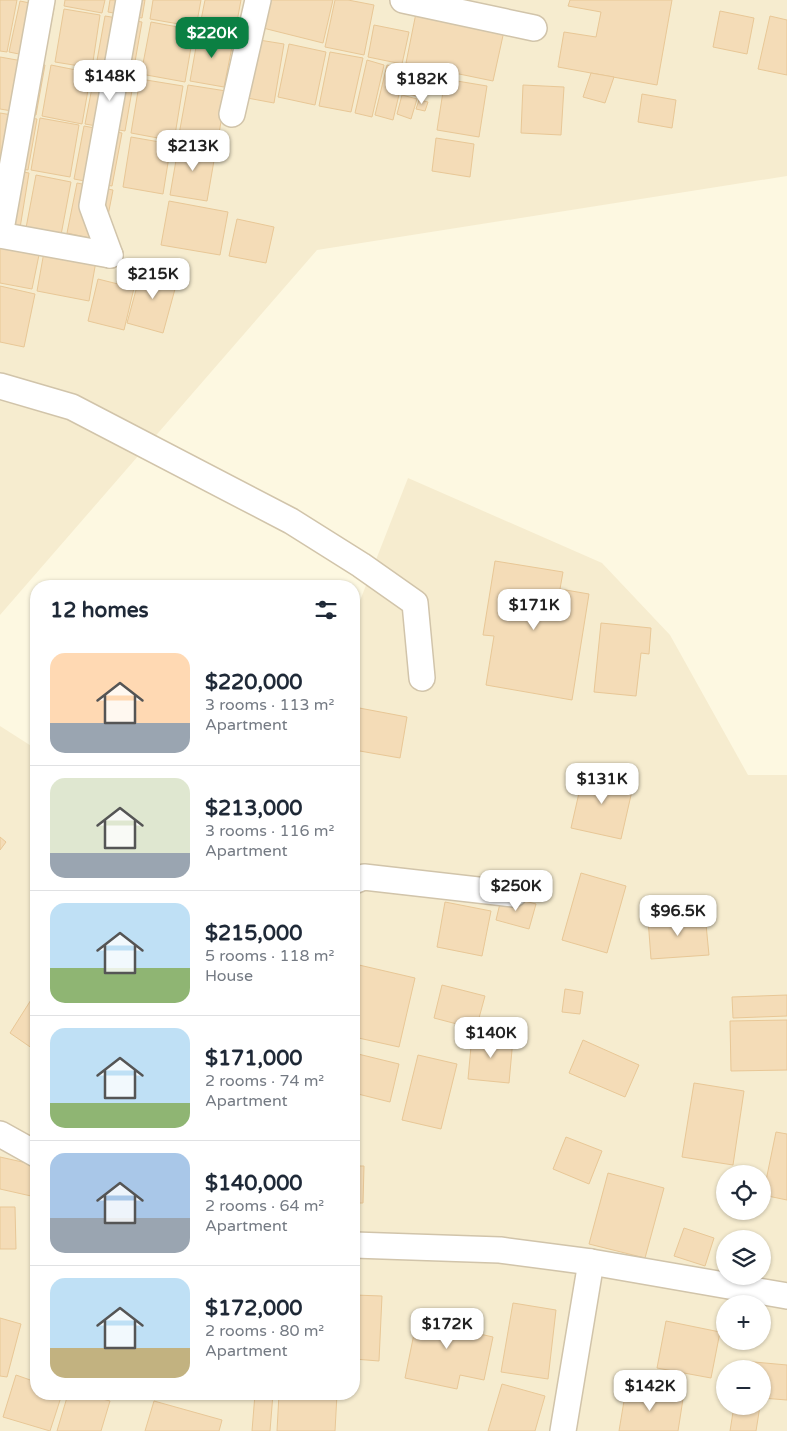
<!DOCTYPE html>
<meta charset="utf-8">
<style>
:root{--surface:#fff;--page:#f2f2f3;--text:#1f2937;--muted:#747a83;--line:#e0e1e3;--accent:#0b8043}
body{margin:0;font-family:"Varela Round",sans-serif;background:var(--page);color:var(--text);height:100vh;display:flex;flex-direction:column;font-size:19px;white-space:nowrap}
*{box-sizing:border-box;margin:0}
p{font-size:16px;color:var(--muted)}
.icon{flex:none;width:28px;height:28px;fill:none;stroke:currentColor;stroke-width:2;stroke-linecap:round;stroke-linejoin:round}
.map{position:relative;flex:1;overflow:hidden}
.panel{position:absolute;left:30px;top:580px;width:330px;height:820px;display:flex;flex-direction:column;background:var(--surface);border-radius:20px;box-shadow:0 1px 4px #0004}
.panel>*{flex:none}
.buttons{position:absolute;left:716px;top:1165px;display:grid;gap:10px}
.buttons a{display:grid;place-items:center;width:55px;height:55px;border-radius:50%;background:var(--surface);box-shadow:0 1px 4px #0004;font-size:25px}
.price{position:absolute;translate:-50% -42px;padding:0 11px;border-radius:10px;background:#fff;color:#222;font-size:16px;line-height:32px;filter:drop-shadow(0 1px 2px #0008)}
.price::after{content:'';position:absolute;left:50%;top:30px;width:15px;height:11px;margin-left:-8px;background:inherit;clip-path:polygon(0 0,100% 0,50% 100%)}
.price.on{background:var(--accent);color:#fff}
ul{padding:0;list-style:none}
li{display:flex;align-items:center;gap:15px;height:125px;padding:0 20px}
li+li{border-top:1px solid var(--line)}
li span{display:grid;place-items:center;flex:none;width:140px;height:100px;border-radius:15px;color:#555}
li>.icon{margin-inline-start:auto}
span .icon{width:60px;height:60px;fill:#fffc;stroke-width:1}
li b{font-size:21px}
h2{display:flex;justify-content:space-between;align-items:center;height:60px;padding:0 20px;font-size:21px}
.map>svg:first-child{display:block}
.residential{fill:#f6eccf;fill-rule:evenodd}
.building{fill:#f4dcb7;stroke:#e8c796}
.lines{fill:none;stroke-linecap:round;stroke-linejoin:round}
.street-casing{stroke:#d1c4aa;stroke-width:28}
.street{stroke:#fff;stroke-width:25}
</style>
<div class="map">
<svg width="787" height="1431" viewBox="0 0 787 1431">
<rect width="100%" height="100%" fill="#fdf8e1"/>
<g class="residential">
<path d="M0 0H787V176L317 250 0 615Z"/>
<path d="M408 478 602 563 670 635 748 775H787V1431H0V726L36 749V1394H354V616ZM725 1174H762V1211H725ZM725 1239H762V1276H725ZM725 1304H762V1341H725ZM725 1369H762V1406H725Z"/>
</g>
<g class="building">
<path d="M0 0H17L7 52 0 51Z"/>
<path d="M65 0H105L102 13 64 6Z"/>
<path d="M110 0H145L142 18 108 12Z"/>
<path d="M153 0H201L196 27 150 19Z"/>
<path d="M205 0H241L235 32 200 25Z"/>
<path d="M270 0H333L323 43 263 28Z"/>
<path d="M335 0H348L374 5 364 55 325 47Z"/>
<path d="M570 0H672L657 85 558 67 564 32 596 37 601 12 568 6Z"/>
<path d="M20 1 54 8 44 59 9 52Z"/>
<path d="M64 9 100 15 92 68 55 62Z"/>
<path d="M720 11 754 18 747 54 713 47Z"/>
<path d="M416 13 504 31 493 81 406 63Z"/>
<path d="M105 16 142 22 133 73 96 66Z"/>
<path d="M770 16 787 20V75L758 69Z"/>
<path d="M151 22 194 30 185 82 141 74Z"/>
<path d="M374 25 409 32 402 64 368 57Z"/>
<path d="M199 30 234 37 224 87 190 81Z"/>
<path d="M253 39 284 44 274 103 242 97Z"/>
<path d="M289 44 326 52 315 105 278 97Z"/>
<path d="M330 52 363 58 351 112 319 106Z"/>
<path d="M0 57 45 65 36 115 0 109Z"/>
<path d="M367 60 384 65 372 117 355 113Z"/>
<path d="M51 65 91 73 82 124 42 116Z"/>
<path d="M387 65 405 69 393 120 375 115Z"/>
<path d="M409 70 431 75 425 98 403 93Z"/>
<path d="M95 72 134 79 125 131 85 124Z"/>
<path d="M591 73 614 77 605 103 583 97Z"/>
<path d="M140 79 183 86 174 141 131 133Z"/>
<path d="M445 79 487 86 479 137 437 130Z"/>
<path d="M188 85 226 91 217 146 178 140Z"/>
<path d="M523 85 564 87 561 135 521 133Z"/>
<path d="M642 94 676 100 672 128 638 122Z"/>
<path d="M402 95 417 99 411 119 397 114Z"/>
<path d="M419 100 428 102 425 111 416 109Z"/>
<path d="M0 113 37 119 28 170 0 165Z"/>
<path d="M40 118 79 125 70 177 31 170Z"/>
<path d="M84 126 122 133 112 186 74 179Z"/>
<path d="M131 137 171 144 163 194 123 187Z"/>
<path d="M436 138 474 144 470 177 432 171Z"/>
<path d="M179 143 216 149 207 201 170 195Z"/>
<path d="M0 168 29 173 20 228 0 224Z"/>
<path d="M36 175 71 182 61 235 26 228Z"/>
<path d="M77 183 113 190 103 241 67 233Z"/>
<path d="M169 201 228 212 220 255 161 245Z"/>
<path d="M237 219 274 227 266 263 229 256Z"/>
<path d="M0 241 40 250 32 289 0 283Z"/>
<path d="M44 252 96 261 89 301 37 291Z"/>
<path d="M142 268 178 278 163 333 127 323Z"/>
<path d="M98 279 134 288 124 330 88 321Z"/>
<path d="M0 286 35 294 24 347 0 342Z"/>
<path d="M495 561 563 572 560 589 589 594 572 700 486 685 494 636 483 635Z"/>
<path d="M601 623 651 628 649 654 641 653 636 696 594 692Z"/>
<path d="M354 707 407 717 400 758 354 750Z"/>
<path d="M584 771 634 782 621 839 571 828Z"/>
<path d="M0 837 6 842 0 850Z"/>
<path d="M581 873 626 886 607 953 562 940Z"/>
<path d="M502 895 536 904 529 929 496 920Z"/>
<path d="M445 902 491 911 482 956 437 947Z"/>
<path d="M705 914 709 955 651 959 648 919Z"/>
<path d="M359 965 415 978 399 1047 354 1037V985Z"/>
<path d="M442 985 485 996 476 1029 434 1018Z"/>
<path d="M565 989 583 992 580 1014 562 1012Z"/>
<path d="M36 992V1051L10 1033Z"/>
<path d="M787 995V1016L733 1018 732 997Z"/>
<path d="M787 1020V1070L731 1071 730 1021Z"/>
<path d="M472 1036 513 1039 509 1083 468 1079Z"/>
<path d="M583 1040 639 1065 625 1097 569 1073Z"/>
<path d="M354 1053 399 1064 390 1102 354 1093Z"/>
<path d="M418 1055 457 1064 441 1129 402 1120Z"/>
<path d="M694 1083 744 1091 733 1165 682 1157Z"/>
<path d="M776 1132 787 1134V1200L763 1195Z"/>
<path d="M566 1137 602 1151 589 1184 553 1169Z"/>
<path d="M0 1157 36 1165V1172L31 1196 0 1189Z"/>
<path d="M354 1166H364L363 1203H354Z"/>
<path d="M608 1173 664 1188 645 1258 589 1244Z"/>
<path d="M0 1207H15L16 1249H0Z"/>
<path d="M684 1228 714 1238 705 1266 674 1256Z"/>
<path d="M354 1295 382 1296 379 1361 354 1359Z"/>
<path d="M513 1303 556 1310 548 1379 501 1372Z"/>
<path d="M419 1309 474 1320 471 1332 493 1337 484 1380 460 1375 457 1389 405 1378Z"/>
<path d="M0 1318 21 1324 7 1377 0 1376Z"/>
<path d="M666 1321 720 1332 711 1378 657 1368Z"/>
<path d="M743 1361 787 1365V1400L762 1398V1369H743Z"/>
<path d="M16 1375 36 1382V1394H62L50 1431 3 1417Z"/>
<path d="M502 1384 545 1396 535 1431H488Z"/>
<path d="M626 1389 683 1399 678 1431H619Z"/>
<path d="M68 1394H83L110 1401 101 1431H57Z"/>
<path d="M255 1394H273L270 1431H252Z"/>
<path d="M279 1394H337L335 1431H277Z"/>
<path d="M154 1401 222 1420 219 1431H145Z"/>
<path d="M734 1406H760L756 1431H730Z"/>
</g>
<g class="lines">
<g class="street-casing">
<g id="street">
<path d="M403 0 534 28"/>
<path d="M232 114 258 0"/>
<path d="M0 235 42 0"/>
<path d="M0 235 110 255"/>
<path d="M110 255 92 206 129 0"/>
<path d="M0 386 72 407 291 521 361 565 415 603 422 678"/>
<path d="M354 881 364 877 514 894"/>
<path d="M0 1134 36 1154"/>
<path d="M354 1245 500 1250 591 1262 787 1296"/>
<path d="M563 1431 591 1262"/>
</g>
</g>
<use href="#street" class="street"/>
</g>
</svg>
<div class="buttons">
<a><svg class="icon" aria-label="locate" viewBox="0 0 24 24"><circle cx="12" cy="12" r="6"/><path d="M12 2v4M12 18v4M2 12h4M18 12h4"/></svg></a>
<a><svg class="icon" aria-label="layers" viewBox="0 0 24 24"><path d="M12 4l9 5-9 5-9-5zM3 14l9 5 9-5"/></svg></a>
<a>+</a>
<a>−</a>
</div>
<b class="price on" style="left:212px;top:59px">$220K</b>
<b class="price" style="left:110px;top:102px">$148K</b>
<b class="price" style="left:422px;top:105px">$182K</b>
<b class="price" style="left:193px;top:172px">$213K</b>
<b class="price" style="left:153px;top:300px">$215K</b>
<b class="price" style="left:534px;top:631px">$171K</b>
<b class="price" style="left:602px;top:805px">$131K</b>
<b class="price" style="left:516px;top:912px">$250K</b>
<b class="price" style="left:678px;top:937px">$96.5K</b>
<b class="price" style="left:491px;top:1059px">$140K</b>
<b class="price" style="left:447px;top:1350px">$172K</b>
<b class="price" style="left:650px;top:1412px">$142K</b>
<section class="panel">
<h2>12 homes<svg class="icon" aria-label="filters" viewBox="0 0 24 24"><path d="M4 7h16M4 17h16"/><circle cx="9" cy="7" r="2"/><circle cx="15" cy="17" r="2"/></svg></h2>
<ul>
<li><span style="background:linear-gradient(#ffd9b3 70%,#9aa5b1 0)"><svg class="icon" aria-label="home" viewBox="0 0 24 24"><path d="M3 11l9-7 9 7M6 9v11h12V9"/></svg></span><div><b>$220,000</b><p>3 rooms · 113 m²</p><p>Apartment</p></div></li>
<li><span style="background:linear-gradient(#dfe7d0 75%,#9aa5b1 0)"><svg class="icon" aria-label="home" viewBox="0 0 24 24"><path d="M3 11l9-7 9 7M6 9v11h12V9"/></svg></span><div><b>$213,000</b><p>3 rooms · 116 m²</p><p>Apartment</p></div></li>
<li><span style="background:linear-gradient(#bfe0f5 65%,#8fb573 0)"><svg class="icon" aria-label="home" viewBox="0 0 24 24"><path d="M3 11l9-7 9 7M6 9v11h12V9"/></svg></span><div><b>$215,000</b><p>5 rooms · 118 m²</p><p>House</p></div></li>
<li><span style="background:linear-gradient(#bfe0f5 75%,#8fb573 0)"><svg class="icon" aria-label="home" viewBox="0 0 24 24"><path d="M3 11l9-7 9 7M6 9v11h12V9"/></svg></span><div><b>$171,000</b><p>2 rooms · 74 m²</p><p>Apartment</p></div></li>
<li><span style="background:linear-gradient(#a9c7e8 65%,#9aa5b1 0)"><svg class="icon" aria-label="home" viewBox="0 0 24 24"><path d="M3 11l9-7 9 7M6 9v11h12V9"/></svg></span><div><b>$140,000</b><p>2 rooms · 64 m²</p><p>Apartment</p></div></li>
<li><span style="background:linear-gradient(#bfe0f5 70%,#c2b280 0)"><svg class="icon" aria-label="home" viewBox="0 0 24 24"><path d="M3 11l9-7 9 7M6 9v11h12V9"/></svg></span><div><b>$172,000</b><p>2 rooms · 80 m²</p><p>Apartment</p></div></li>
</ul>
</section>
</div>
